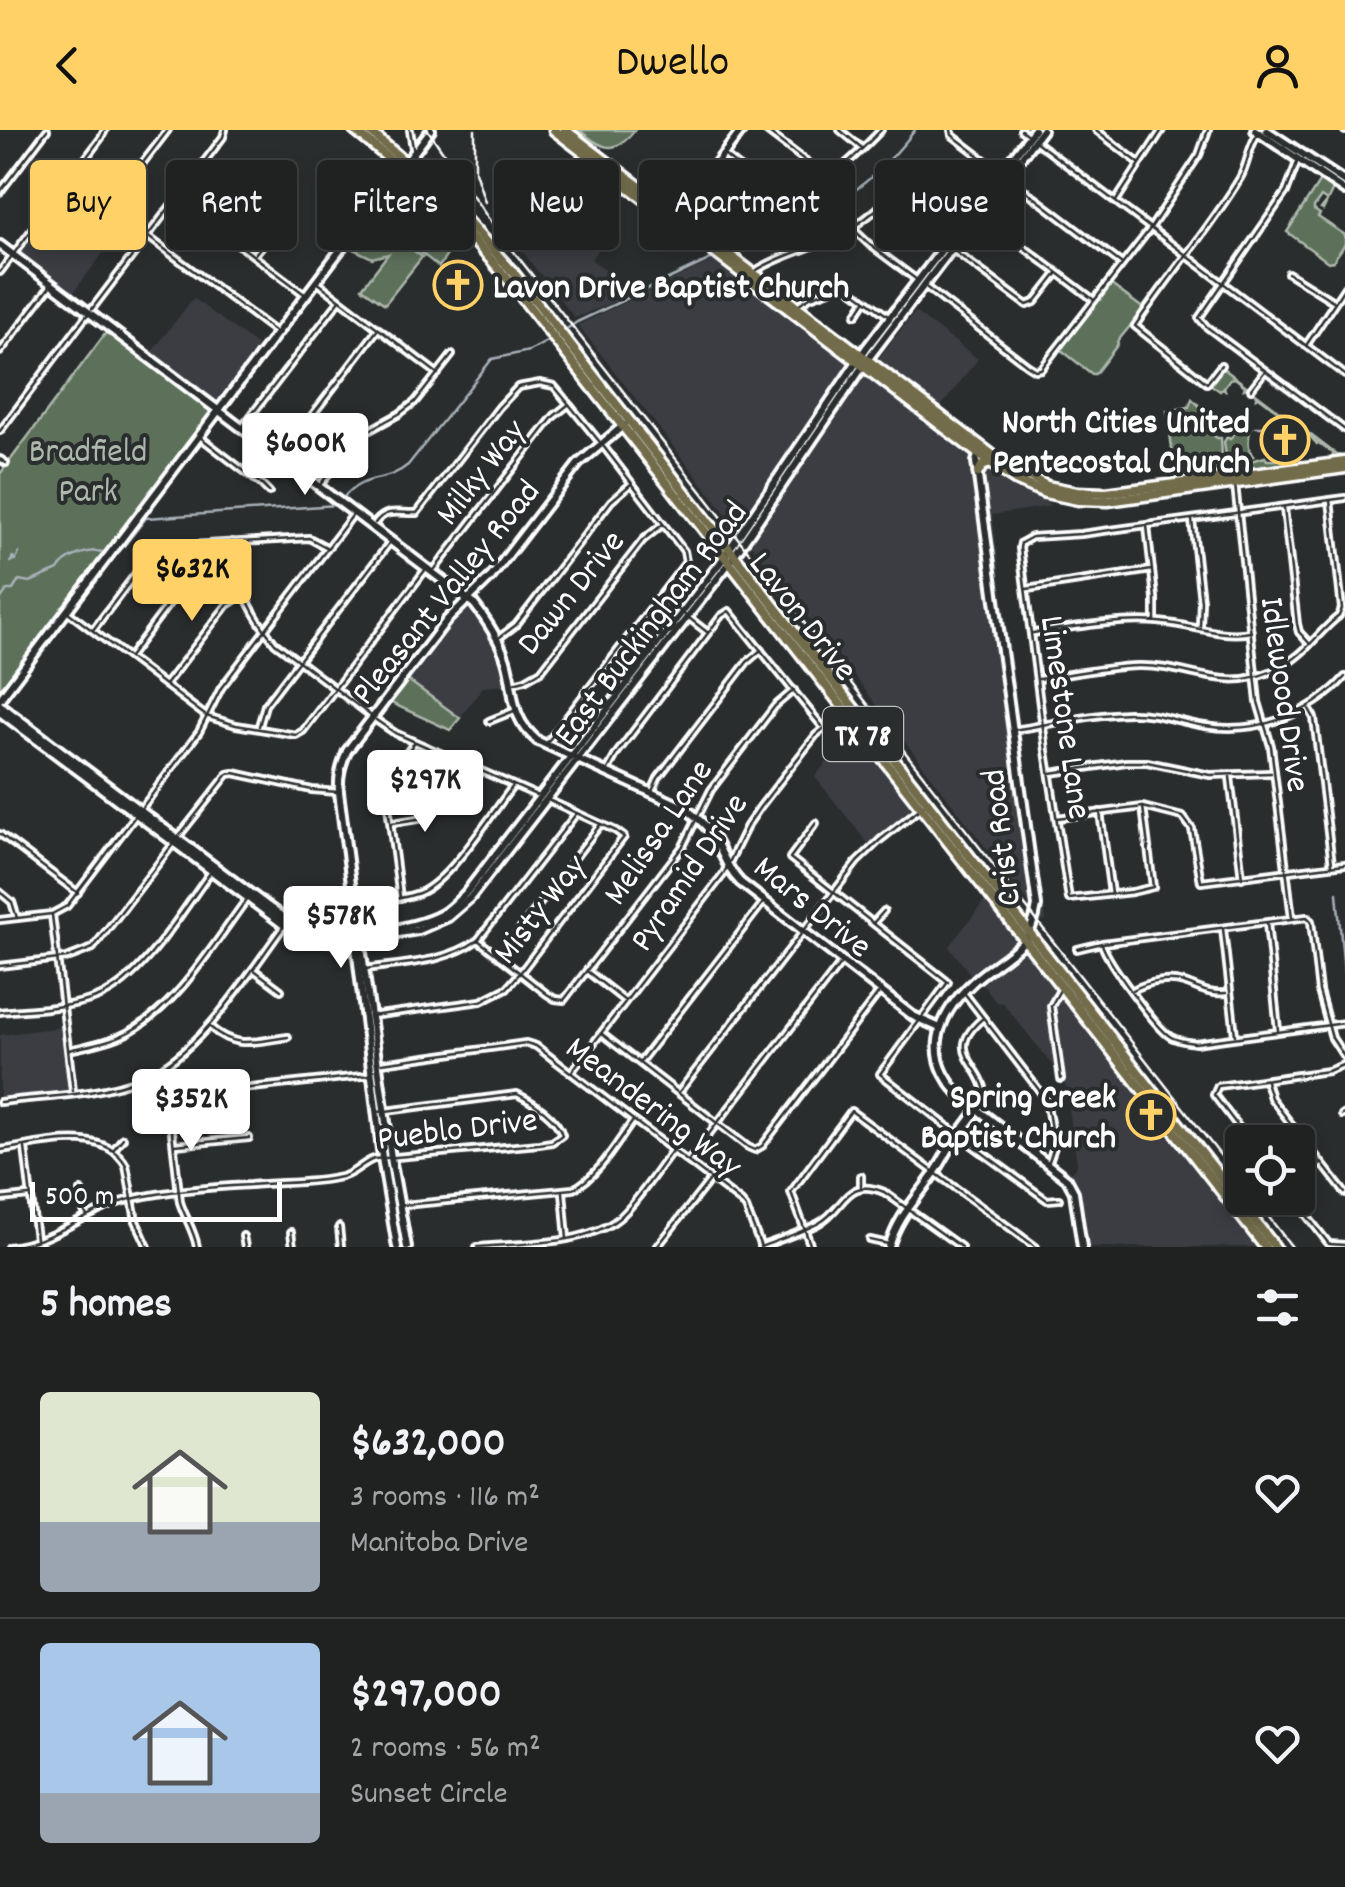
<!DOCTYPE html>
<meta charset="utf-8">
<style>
:root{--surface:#202222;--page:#282a2a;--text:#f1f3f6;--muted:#a2a4a5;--line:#3d3f40;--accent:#ffd166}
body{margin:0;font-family:Dekko,sans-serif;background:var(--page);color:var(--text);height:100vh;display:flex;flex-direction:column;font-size:38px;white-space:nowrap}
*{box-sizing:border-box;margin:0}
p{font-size:32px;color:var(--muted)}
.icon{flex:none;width:55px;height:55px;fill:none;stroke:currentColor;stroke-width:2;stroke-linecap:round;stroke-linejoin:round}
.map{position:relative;height:1117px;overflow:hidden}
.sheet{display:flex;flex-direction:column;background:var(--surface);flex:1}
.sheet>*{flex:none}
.banner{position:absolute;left:30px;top:30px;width:1285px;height:90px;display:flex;gap:20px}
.buttons{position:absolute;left:1225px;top:995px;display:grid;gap:20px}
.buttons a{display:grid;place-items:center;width:90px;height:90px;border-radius:10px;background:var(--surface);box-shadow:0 5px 15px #0003,0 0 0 2px var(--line);font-size:50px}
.scale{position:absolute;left:30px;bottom:25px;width:252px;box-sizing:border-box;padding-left:10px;border:5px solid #fff;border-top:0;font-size:28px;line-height:35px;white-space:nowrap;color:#fff;-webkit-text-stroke:8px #2a2d2e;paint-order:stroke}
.price{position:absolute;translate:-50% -85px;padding:0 22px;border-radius:10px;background:#fff;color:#222;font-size:32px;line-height:65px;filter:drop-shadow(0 2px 5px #0008)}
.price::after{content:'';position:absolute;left:50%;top:60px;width:30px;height:22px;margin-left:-15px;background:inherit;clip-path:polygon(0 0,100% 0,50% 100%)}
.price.on{background:var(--accent);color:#111}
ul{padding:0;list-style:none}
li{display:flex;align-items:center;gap:30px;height:250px;padding:0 40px}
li+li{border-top:2px solid var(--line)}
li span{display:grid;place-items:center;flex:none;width:280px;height:200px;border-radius:10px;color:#555}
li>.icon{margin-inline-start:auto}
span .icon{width:120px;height:120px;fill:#fffc;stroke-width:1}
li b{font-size:42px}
h2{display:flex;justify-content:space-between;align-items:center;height:120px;padding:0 40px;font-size:42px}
.tag{padding:0 35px;border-radius:10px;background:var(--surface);box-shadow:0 5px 15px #0003,0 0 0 2px var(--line);font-size:35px;line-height:90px}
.tag.on{background:var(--accent);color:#111}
header{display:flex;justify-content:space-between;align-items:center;height:130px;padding:0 40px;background:var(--accent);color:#111;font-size:45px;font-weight:600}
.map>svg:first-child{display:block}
.built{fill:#3a3e43}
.green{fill:#5b705a;stroke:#adb8ac;stroke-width:2.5}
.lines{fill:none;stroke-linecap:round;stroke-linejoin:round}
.stream{stroke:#a7b0b8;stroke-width:2.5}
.street-casing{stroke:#fff;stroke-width:10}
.secondary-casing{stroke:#fff;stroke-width:14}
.primary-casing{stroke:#fff;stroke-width:15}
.street{stroke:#2a2d2e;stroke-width:2.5}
.secondary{stroke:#2a2d2e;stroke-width:6}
.primary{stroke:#726c4b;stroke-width:8}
.rail{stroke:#fff;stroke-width:2.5}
.labels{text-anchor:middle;stroke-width:8;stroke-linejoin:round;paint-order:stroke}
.shield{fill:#2a2d2e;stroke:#bfc0c0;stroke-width:2.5}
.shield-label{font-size:32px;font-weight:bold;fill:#fff}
.poi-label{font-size:35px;font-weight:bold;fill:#fff;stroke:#2a2d2e;text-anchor:end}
.park-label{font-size:35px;fill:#adb8ac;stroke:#2a2d2e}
.street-label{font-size:35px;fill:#fff;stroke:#2a2d2e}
</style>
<header><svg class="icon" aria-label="back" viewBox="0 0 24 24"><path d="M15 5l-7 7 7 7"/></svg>Dwello<svg class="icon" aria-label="person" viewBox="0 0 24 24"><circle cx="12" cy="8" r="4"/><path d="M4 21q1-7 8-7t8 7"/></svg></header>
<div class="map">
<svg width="1345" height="1117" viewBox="0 0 1345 1117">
<rect width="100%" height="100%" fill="#2a2d2e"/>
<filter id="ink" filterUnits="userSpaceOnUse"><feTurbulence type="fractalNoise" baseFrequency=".01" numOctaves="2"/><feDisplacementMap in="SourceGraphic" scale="20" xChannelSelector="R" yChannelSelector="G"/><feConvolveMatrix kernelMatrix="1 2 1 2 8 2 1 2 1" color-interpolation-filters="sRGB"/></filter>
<g filter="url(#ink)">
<g class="built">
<path d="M589 34 624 61 602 90 613 100 591 129 635 163 575 188 522 121Z"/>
<path d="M72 55 125 94 73 163 20 124Z"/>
<path d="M716 129 853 234 739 400 578 195Z"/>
<path d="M193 168 259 217 217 271 152 222Z"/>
<path d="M915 182 978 229 940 278 877 230Z"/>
<path d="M864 243 973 326 1051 376 992 385 1046 790 1043 792 883 583 750 413Z"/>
<path d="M468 474 487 499 496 517 506 555 483 557 460 588 405 548 449 491Z"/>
<path d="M859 604 916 679 870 716 815 647 833 624Z"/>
<path d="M985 766 1019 810 973 847 949 817 983 773Z"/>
<path d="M1026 819 1121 938 1259 1117H1087L1078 1060 1070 1042 1076 1038 1077 1033 1066 957 1055 938 1003 873 996 872 982 854Z"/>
<path d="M62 897 70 960 0 969V905Z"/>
</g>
<g class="green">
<path d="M579 0H635C614 27 602 18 579 0Z"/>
<path d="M1321 49 1334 57 1323 80 1321 79 1327 71 1321 67 1314 77V80L1320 84 1318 87 1345 105V114L1333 131 1328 132 1287 102Z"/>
<path d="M370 97H374L396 113 400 110 422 127 385 174 362 158 388 124 372 128 353 119Z"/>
<path d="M436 97 445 105 449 122 439 137 420 122 419 119Z"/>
<path d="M1110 154 1144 179 1117 212 1118 214 1095 244H1092L1060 219Z"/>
<path d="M108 200 216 280 0 563V344Z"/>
<path d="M1219 239H1224L1337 325 1345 326V328L1333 330V323L1319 313 1317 314C1307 301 1296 295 1282 288L1283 285 1259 267 1256 268 1257 265 1247 258 1244 259 1245 256 1235 248 1230 249 1224 257 1225 260 1222 259 1220 261 1210 254Z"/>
<path d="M1192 269 1207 283 1201 292 1204 295 1203 298 1217 308H1221L1222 327 1225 334 1213 338 1227 335 1230 341 1176 349 1167 281 1189 277Z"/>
<path d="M1243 292 1251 298C1248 306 1247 319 1253 326L1233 331 1230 326H1226L1224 312 1227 307 1230 309Z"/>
<path d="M1265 327 1267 330H1277L1278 327 1289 331 1291 334 1239 343 1237 341 1236 338 1239 334Z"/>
<path d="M405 548 460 588 450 600 389 572Z"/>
</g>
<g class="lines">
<g class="stream">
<path d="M727 122C810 89 859 73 915 0"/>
<path d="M565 200 577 192 715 127"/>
<path d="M1278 295 1285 294"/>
<path d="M1256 297H1262"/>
<path d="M1264 297 1276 295"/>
<path d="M1285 332 1286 330"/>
<path d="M1198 337 1226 334"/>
<path d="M343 368C366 342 384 355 408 335L492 229 529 221 550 210"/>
<path d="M114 424 120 421 146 388 337 375"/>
<path d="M11 432C11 431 12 430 12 430L13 431H12C12 430 13 429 14 428L13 427 12 428C13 429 14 428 15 429L16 430 19 423"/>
<path d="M0 470 7 460H13L19 450 30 452 58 440C65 427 88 419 103 422"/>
<path d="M1337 763 1345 854"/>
</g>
<g class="street-casing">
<g id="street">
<path d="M410 0 413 18"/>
<path d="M765 0 807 32 823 50"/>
<path d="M840 0 862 18"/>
<path d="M951 0 952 5 998 40"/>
<path d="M1021 0 1029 6"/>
<path d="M1096 0 1139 33"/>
<path d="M1345 0V1"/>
<path d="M1035 11 1345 245"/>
<path d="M725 26 777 67C811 72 859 23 881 0"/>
<path d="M1298 30 1286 62 1199 188 1207 197 1345 300"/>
<path d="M1009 48 1122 134"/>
<path d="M71 49 274 201"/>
<path d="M0 62 47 0"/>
<path d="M697 64 727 88"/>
<path d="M178 69 303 163"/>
<path d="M1116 71 1162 0"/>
<path d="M889 72 943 113"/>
<path d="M109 77 168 0"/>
<path d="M216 95 226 82"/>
<path d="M852 98 870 115 917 150"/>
<path d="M953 120 1027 175 1035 172 1057 144"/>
<path d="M255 124 265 112"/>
<path d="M757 140C784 123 818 117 846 101 875 85 896 60 921 40L1094 170"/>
<path d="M0 142 101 8 105 0"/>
<path d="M1288 143 1333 171"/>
<path d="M317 152 438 244"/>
<path d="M927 158 1027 235 1035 240 1041 239 1150 99 1199 25 1208 0"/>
<path d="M799 174 810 167 838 157H848L888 186"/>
<path d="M92 179 223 7 225 0"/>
<path d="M856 185 865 171"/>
<path d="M1307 214 1345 157"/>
<path d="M0 222 51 155"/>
<path d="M1221 235 1207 253 1135 196C1168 146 1209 100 1240 48 1248 34 1248 19 1257 5"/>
<path d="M1251 259 1265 241"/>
<path d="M243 296 340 170"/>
<path d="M0 301 87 185"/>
<path d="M200 307 261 354 269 362"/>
<path d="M282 325 378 199"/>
<path d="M0 329 6 333"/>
<path d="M1235 354 1258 572 1271 616 1292 788"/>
<path d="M320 355 357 307 399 284 415 272 452 225"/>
<path d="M1284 378 1297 494 1299 502 1310 514"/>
<path d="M1192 390 1201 471 1200 496"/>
<path d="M375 393C387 377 400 384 417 383L499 277 518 257 540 253 554 256 599 311"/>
<path d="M1147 396 1155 468V491"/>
<path d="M232 412C235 451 250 483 275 513L370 585"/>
<path d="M435 439 542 301 554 286 568 275"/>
<path d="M1027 459 1152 440"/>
<path d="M662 467 707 502"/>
<path d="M68 482 206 586 236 595 296 605 303 601 426 439"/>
<path d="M93 500 156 417 309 408 326 417"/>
<path d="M1033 503C1074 497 1116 489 1158 492 1190 494 1219 508 1251 502"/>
<path d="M500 507 516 495 611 371 631 354"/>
<path d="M129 527 186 451 189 441 187 416"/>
<path d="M1039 549C1072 544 1105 537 1138 536 1192 535 1226 566 1281 537 1305 525 1318 502 1339 486L1342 479 1330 370"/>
<path d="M513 553 525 550 541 541 643 410 662 395"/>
<path d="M165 555 227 475 243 465"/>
<path d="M1309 579 1314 588 1332 734"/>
<path d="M376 590 395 603 536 665"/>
<path d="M489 591 514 581"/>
<path d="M259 596 265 575 390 412"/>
<path d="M1014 600C1052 594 1091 584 1129 583 1155 582 1179 592 1205 596 1256 604 1310 586 1345 547"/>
<path d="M546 614 686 432 684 421 604 317"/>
<path d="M607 641 617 623 721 486 729 481 822 596"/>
<path d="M1051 643 1126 632H1147L1210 645 1271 643"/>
<path d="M1230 647 1242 748"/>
<path d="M653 659 658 648 747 532 761 520"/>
<path d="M1143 677 1153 757 1132 762 1069 769 1046 621 1020 418 1021 413 1032 407 1081 404 1345 368"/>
<path d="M141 679 199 602 221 558 352 386"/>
<path d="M1100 682 1111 764"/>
<path d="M1057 688 1143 677 1183 687 1192 699 1201 752 1345 734"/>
<path d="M392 693 424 688 437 673"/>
<path d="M816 693 790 728 948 852 880 944 956 1003"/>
<path d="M0 704 78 763"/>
<path d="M179 706 228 644 234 643 312 660 338 662"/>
<path d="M0 762 12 772 17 788"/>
<path d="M400 768 385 653 414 613"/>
<path d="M357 773C377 771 400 770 419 763 450 751 492 683 513 656"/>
<path d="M52 785 73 961"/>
<path d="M0 790 52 784 67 776 136 685"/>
<path d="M874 792 884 781"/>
<path d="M1267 793 1278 900"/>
<path d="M1223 799 1235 905"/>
<path d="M478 810 547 864 555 869 564 870 683 716 711 660 775 576 794 560"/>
<path d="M1102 814C1107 831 1156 898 1171 907 1178 911 1187 912 1195 913L1345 893"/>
<path d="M1077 819 1102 813 1307 787 1311 791 1319 861 1332 908 1345 928"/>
<path d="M499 827 600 695"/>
<path d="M0 836 67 828 93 818 174 713"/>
<path d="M253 839 281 860"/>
<path d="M366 839C404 833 445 833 478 810L576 684"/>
<path d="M588 842 625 871"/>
<path d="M1060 860 1051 876 1061 949"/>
<path d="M1133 860C1147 852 1169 848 1184 853 1200 858 1208 865 1226 863"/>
<path d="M965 864 1046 969 1054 1017 1049 1031"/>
<path d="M0 882C30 879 74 878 101 866 144 847 182 781 210 743"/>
<path d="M371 886 481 871 507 858 520 843 624 707 616 701 548 670"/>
<path d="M982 889C943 922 982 934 985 963"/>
<path d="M210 897C236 920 255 911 288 907"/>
<path d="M602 904 748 1017 755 1020 762 1016 878 864"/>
<path d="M69 920C89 915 110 912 129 902 178 876 214 813 247 769"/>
<path d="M640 932 763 773"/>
<path d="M382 933 526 913 536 916 741 1072 746 1078 761 1117"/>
<path d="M158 940 167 958 180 1072C185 1088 194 1100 197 1117"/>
<path d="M572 941 723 745 747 696 760 677 816 605 851 576"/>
<path d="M1266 951 1271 968 1345 1063"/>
<path d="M679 962 857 732 880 710 927 673"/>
<path d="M168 967 371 945"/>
<path d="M0 972C48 966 99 966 144 947 201 923 248 844 284 796"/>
<path d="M1342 985 1345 984"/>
<path d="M961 1007 1047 1070 1059 1069"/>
<path d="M1250 1012 1214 965 1218 956 1328 941 1345 934"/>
<path d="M175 1015 249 1008"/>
<path d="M25 1018 36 1109"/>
<path d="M114 1019 123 1008"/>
<path d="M0 1020C39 1015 103 995 126 1035L136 1091 148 1117"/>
<path d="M688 1031 841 833"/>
<path d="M861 1046V1056"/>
<path d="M1298 1053 1321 1034"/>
<path d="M81 1061 82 1077 87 1086"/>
<path d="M563 1062 567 1109"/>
<path d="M1293 1068 1329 1114 1345 1115"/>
<path d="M0 1069 29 1066"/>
<path d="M403 1075 573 1059C599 1046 616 1014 633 991"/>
<path d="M339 1097 341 1117"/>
<path d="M291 1102 293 1117"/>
<path d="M243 1106 245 1117"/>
<path d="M870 1110 888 1114"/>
<path d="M8 1117C59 1111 90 1077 136 1068 172 1060 212 1057 250 1055 280 1052 311 1054 341 1047 354 1044 362 1033 374 1029L539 1014 552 1012 562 1005C558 988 533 972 517 964L378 982"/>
<path d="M477 1117C520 1113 585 1116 619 1088 637 1073 657 1040 672 1021"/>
<path d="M657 1117 710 1050"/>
<path d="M760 1117C779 1110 800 1103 819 1093 845 1079 845 1046 884 1062L961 1117"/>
<path d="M811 1117 791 1062 851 981 1036 1117"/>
</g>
</g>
<g class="secondary-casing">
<g id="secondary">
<path d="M1255 0 1345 61"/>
<path d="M1266 0 1345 52"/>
<path d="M677 85 742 0"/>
<path d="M0 115 474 474C488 492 499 509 506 530 516 564 508 586 538 611L683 677C693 684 702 691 709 700 721 717 725 737 740 752L913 886 940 898"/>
<path d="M979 322 976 332 1037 776C1035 788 1031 802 1023 812 1009 827 989 837 974 851 935 887 921 929 964 969L1067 1049 1074 1062 1082 1117"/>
<path d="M0 569 431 0"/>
<path d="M0 575 267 776C280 785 293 796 308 801 337 811 415 799 442 784 451 779 458 771 466 763L720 433 867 217 1034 0"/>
<path d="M0 582 284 795 311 808 340 812 418 800 448 787 470 768 729 433 867 230 1042 0"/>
<path d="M355 809 382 1028 397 1117"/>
<path d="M961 1002 978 979"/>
<path d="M407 1117 391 1028 360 809 356 792 339 662C338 646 341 636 347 621L447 490 491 447 578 334 624 295"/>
<path d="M889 1117C898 1087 913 1073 931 1048 941 1035 947 1020 957 1007"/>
</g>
</g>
<g class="primary-casing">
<g id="primary">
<path d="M354 0C410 44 460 93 506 147L1265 1117"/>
<path d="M368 0 443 65 513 142 1275 1117"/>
<path d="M554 0 997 338 1015 350 1045 363 1078 370 1108 371 1345 338"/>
<path d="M565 0 1003 333 1047 356 1077 362 1106 363 1345 332"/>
<path d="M978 343 982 336 990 333"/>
</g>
</g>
<use href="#street" class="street"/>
<use href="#secondary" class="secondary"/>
<use href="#primary" class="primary"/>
<g class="rail">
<path d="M428 0 490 91 1242 1053"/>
<path d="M475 0V41L485 72"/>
<path d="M1254 1068 1292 1117"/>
</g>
</g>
</g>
<defs>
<g id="church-ring" transform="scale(2.5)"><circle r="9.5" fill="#2a2d2e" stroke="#ffd166" stroke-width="1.5"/><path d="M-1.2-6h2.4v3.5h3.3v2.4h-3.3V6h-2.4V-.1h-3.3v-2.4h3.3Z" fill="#ffd166"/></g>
</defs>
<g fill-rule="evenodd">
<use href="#church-ring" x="458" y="155"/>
<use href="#church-ring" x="1285" y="310"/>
<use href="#church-ring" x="1151" y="985"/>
</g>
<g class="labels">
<rect class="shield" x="823" y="577" width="80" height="54" rx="8"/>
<g class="shield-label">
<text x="863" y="615">TX 78</text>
</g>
<g class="poi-label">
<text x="493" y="167" text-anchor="start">Lavon Drive Baptist Church</text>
<text x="1250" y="302">North Cities United<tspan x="1250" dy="40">Pentecostal Church</tspan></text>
<text x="1116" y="977">Spring Creek<tspan x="1116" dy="40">Baptist Church</tspan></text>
</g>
<g class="park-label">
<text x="88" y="331">Bradfield<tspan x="88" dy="40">Park</tspan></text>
</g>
<g class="street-label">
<text transform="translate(479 341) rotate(-52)" y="12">Milky Way</text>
<text transform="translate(444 461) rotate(-51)" y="12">Pleasant Valley Road</text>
<text transform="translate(569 461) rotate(-51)" y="12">Dawn Drive</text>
<text transform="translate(805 485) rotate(52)" y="12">Lavon Drive</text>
<text transform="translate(649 492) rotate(-53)" y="12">East Buckingham Road</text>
<text transform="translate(1287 564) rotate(82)" y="12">Idlewood Drive</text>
<text transform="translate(1068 587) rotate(82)" y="12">Limestone Lane</text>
<text transform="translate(656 701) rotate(-56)" y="12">Melissa Lane</text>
<text transform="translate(999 708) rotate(-97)" y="12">Crist Road</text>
<text transform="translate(687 741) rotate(-56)" y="12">Pyramid Drive</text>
<text transform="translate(814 775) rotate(39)" y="12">Mars Drive</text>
<text transform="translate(538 778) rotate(-52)" y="12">Misty Way</text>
<text transform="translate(655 975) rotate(37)" y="12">Meandering Way</text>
<text transform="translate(457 997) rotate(-7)" y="12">Pueblo Drive</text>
</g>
</g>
</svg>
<div class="buttons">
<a><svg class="icon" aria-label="locate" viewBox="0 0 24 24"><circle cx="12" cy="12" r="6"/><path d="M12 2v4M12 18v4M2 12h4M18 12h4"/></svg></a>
</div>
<div class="scale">500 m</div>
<b class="price" style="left:305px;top:368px">$600K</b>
<b class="price on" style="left:192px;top:494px">$632K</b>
<b class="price" style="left:425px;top:705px">$297K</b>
<b class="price" style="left:341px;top:841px">$578K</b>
<b class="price" style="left:191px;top:1024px">$352K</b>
<div class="banner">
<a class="tag on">Buy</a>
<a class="tag">Rent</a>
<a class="tag">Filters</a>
<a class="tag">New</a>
<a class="tag">Apartment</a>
<a class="tag">House</a>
</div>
</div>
<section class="sheet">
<h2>5 homes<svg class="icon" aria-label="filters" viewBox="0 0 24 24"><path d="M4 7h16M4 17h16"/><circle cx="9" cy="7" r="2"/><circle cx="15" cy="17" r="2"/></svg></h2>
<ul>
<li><span style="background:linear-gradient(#dfe7d0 65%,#9aa5b1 0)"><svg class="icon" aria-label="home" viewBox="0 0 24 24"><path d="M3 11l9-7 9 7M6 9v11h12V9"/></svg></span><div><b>$632,000</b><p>3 rooms · 116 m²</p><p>Manitoba Drive</p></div><svg class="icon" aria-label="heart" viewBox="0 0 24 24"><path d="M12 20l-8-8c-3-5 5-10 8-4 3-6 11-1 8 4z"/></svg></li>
<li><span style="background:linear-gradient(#a9c7e8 75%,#9aa5b1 0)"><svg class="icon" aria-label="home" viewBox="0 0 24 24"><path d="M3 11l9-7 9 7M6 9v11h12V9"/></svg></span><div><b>$297,000</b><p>2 rooms · 56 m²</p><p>Sunset Circle</p></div><svg class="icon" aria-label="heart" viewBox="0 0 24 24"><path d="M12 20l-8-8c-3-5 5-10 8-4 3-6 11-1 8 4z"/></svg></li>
</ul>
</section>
